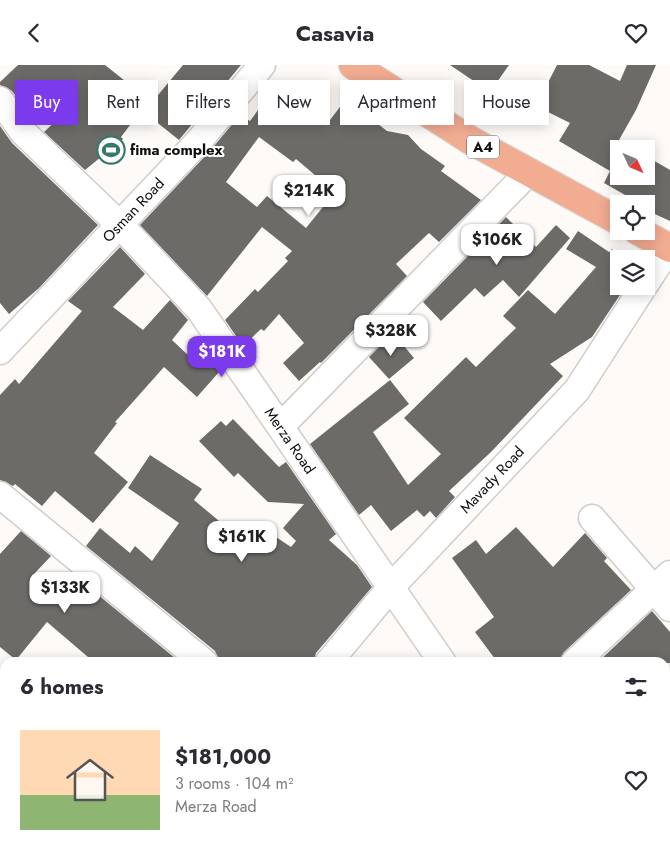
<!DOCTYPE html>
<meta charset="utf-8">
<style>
:root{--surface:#fff;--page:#f2f2f3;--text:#2b2b33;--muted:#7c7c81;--line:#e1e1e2;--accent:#7c3aed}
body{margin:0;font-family:Jost,sans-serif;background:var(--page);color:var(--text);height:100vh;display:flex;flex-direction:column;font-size:19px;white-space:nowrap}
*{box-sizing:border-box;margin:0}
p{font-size:16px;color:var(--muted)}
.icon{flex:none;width:28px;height:28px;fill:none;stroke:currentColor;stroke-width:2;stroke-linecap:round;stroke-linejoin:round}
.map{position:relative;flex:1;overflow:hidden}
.drawer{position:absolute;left:0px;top:592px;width:670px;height:196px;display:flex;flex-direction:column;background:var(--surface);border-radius:15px 15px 0 0;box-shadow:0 2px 12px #0003}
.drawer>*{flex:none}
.banner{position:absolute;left:15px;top:15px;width:640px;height:45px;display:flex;gap:10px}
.needle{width:32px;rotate:134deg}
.fabs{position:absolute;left:610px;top:75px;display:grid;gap:10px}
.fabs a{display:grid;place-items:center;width:45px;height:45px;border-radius:0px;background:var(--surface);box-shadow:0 2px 12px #0003;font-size:25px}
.price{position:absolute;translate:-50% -42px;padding:0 11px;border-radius:10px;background:#fff;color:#222;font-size:16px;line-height:32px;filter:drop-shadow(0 1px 2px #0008)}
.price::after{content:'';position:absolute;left:50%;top:30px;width:15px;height:11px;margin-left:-8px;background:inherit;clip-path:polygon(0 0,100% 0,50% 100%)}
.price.on{background:var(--accent);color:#fff}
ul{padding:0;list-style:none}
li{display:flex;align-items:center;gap:15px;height:125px;padding:0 20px}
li+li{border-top:1px solid var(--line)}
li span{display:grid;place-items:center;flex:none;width:140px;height:100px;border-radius:0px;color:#555}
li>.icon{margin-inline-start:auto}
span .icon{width:60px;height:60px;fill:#fffc;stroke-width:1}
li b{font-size:21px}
h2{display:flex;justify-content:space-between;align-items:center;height:60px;padding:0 20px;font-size:21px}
.tag{padding:0 18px;border-radius:0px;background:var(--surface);box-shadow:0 2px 12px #0003;font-size:18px;line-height:45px}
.tag.on{background:var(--accent);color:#fff}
header{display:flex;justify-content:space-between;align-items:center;height:65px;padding:0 20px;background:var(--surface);font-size:22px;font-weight:700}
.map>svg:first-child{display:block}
.building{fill:#6d6b68;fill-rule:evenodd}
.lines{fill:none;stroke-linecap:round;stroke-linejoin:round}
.minor-casing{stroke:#d0cdcb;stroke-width:29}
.highway-casing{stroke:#d9d8d8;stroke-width:30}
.minor{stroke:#fff;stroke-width:26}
.highway{stroke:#f2ac91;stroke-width:28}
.labels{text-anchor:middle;stroke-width:4;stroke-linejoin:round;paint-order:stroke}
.shield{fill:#fff;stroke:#575656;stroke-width:1}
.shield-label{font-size:14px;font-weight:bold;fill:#0f0e0d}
.poi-label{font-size:15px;font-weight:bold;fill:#0f0e0d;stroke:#fff;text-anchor:start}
.street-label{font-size:15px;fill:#0f0e0d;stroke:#fff}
</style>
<header><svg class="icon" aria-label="back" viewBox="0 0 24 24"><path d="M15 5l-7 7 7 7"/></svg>Casavia<svg class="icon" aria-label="heart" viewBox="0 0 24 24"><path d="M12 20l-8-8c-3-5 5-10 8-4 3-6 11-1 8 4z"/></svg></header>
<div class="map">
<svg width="670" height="788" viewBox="0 0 670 788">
<rect width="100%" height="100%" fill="#fdfaf8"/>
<g class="building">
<path d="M18 0H105L149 35 121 72 123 74 85 105 44 67 62 50 37 23 21 38 12 26 0 20V17Z"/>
<path d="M183 0H241L179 75 144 47Z"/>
<path d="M450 0H509L490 27Z"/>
<path d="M557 0H589L620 16 627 0H656L636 45 619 75 633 84H619V111H646V91L670 105V156L646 145V139H641L604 118 610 106 559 76 570 58 536 41Z"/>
<path d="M279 17 330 55 346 34 387 66 408 70 421 84 445 101 441 106 481 135 439 177 429 168 396 199 407 211 321 298 320 297 299 316 283 298 304 278 279 249 264 266 261 264 243 281 225 255 255 224 258 227 288 196 285 193 292 186 262 162 207 231 140 160 209 87 240 50 250 56ZM259 72 293 97 296 94 335 127 306 163 267 131 257 142 226 117Z"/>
<path d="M0 61 12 78 98 160 39 223 9 249 0 238Z"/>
<path d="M506 152 536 182 556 160 570 173 519 232 503 215 484 232 475 223 441 256 423 237Z"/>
<path d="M578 166 609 187 612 184 622 194H619V221H626L592 272 550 299 563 311 491 387 449 426 455 432 436 453 430 446 424 452 417 445 391 466 371 440 359 450 310 379 390 315 409 339 373 367 408 420 441 389 404 353 466 292 476 302 516 263 503 251 528 225 555 249 596 202 566 184Z"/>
<path d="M120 182 145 209 113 242 143 265 170 235 188 255 172 275 190 292 204 277 220 302 217 305 219 307 197 332 164 302 115 357 117 358 94 388 128 417 93 458 55 426 42 441 15 419 13 421 0 415V330L15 314 19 319 82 246 68 236Z"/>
<path d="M393 268 414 293 389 314 369 292Z"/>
<path d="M233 354 279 402 286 397 336 469 329 475 357 500 372 522 316 588 313 598H220L215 586 86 481 100 463 130 488 135 481 152 496 179 458 128 423 150 390 202 424 194 435 250 482 252 479 262 488 276 472 291 482 296 476 283 463 304 439 268 437 238 408 234 412 199 376 221 356 226 361Z"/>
<path d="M516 462 553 502 585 468 607 493 604 496 631 525 564 587 559 598H498L475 567 494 552 452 493 476 475 486 489Z"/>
<path d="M21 466 51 491 35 508 70 537 86 520 181 598H95L47 557 16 595 0 582V489Z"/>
<path d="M652 546 670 567V598H597Z"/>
</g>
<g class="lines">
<g class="minor-casing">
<g id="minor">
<path id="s1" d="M0 35 23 67 119 159 199 244 443 598"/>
<path d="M646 218 670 181"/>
<path id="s2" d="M0 286 198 77 262 0"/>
<path d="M281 361 529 107"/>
<path d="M0 430 205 598"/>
<path d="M592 453 670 543"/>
<path id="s3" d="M328 598 392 521 577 325 644 221"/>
<path d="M574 598 670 509"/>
<path d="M566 784 569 788"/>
<path d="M167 788 171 784"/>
<path d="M426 788 433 784"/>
</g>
</g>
<g class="highway-casing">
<g id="highway">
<path d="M353 0 470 75 619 156"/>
<path d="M638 166 670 183"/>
</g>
</g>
<use href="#minor" class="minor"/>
<use href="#highway" class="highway"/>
</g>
<defs>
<g id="stadium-ring" transform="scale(1.4375)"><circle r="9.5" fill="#fff" stroke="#35796b" stroke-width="1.5"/><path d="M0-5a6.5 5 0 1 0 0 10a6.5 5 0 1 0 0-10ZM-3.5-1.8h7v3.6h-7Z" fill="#35796b"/></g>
</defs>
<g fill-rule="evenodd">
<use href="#stadium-ring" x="111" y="85"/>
</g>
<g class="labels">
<rect class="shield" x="467" y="70.5" width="32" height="23" rx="4"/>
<g class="shield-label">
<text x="483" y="87">A4</text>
</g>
<g class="poi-label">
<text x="130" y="90">fima complex</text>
</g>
<g class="street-label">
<text dy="5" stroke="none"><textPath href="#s2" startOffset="194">Osman Road</textPath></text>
<text dy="5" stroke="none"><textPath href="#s1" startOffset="449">Merza Road</textPath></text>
<text dy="5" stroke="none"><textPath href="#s3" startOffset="246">Mavady Road</textPath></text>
</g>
</g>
</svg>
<div class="fabs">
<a><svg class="needle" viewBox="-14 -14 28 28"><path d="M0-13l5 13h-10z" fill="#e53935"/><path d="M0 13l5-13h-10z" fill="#7c7c81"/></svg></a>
<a><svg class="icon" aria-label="locate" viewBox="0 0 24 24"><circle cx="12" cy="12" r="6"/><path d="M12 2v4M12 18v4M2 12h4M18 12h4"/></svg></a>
<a><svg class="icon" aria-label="layers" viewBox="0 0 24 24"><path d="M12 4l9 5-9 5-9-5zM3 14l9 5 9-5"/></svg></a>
</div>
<b class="price" style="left:309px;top:152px">$214K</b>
<b class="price" style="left:497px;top:201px">$106K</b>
<b class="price" style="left:391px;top:292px">$328K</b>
<b class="price on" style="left:222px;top:313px">$181K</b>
<b class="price" style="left:242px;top:498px">$161K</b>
<b class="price" style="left:65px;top:549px">$133K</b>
<div class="banner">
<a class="tag on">Buy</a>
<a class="tag">Rent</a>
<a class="tag">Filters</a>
<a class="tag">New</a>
<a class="tag">Apartment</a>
<a class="tag">House</a>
</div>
<section class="drawer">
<h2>6 homes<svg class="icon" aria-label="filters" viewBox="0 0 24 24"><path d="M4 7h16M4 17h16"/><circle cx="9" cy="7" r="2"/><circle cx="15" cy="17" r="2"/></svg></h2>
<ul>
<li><span style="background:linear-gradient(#ffd9b3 65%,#8fb573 0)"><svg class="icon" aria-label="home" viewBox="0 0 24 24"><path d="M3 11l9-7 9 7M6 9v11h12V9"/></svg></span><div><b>$181,000</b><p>3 rooms · 104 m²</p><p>Merza Road</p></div><svg class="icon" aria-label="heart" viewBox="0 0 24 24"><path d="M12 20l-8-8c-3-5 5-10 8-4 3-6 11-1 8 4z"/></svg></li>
</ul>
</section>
</div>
